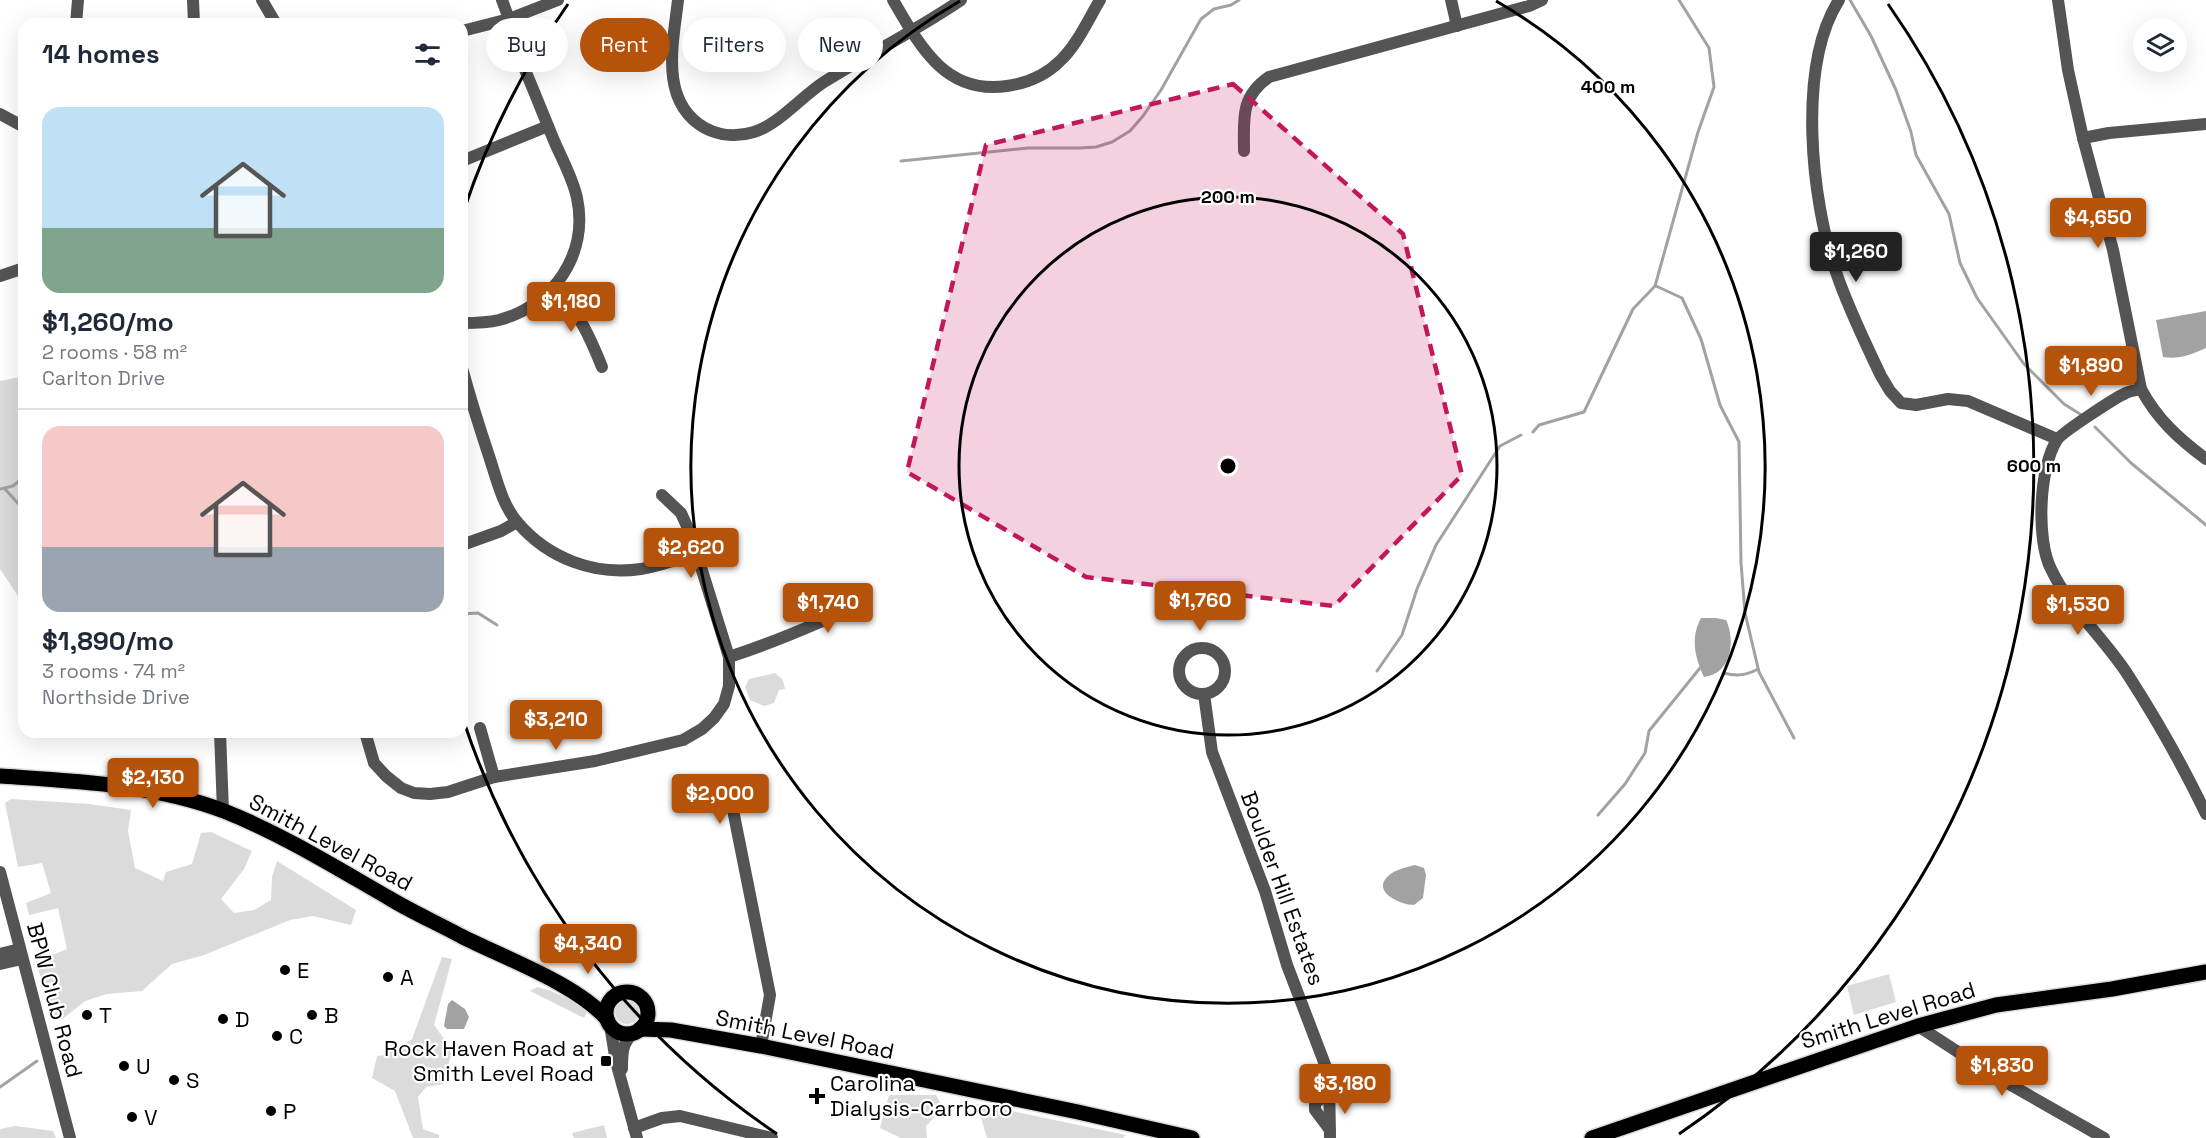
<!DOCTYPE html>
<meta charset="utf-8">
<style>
:root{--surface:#fff;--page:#f2f2f3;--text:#1f2937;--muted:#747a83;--line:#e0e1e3;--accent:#b45309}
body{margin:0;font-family:"Space Grotesk",sans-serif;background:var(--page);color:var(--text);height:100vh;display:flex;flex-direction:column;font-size:22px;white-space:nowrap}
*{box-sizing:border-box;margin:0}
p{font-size:20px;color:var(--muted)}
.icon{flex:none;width:33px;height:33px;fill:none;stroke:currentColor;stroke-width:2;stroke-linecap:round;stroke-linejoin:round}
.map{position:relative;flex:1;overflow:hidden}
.panel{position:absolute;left:18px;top:18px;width:450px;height:720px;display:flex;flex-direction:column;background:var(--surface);border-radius:18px;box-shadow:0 6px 24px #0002}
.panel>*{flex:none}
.top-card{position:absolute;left:486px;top:18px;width:570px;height:54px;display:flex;gap:12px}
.buttons{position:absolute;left:2133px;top:18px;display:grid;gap:12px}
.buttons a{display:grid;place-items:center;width:54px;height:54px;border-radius:50%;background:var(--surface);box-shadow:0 6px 24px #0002;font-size:30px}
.price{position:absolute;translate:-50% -51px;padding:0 14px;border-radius:6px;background:var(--accent);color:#fff;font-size:20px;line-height:39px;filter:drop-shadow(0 2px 3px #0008)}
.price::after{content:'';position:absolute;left:50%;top:36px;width:18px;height:14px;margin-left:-9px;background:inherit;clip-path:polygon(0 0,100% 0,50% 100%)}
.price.active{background:#222;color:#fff}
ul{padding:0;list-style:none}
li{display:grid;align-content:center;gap:12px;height:318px;padding:0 24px}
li+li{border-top:2px solid var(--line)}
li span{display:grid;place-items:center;height:186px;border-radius:18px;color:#555}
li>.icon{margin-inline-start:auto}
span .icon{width:108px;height:108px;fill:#fffc;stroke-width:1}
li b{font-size:26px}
h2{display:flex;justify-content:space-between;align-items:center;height:72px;padding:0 24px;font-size:26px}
.chip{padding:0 21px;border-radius:27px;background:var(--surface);box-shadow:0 6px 24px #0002;font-size:21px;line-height:54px}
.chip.active{background:var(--accent);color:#fff}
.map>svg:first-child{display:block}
.green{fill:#dbdbdb}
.water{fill:#a2a2a2}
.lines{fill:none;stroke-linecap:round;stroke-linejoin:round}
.stream{stroke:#a2a2a2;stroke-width:3}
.major-casing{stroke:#dbdbdb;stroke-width:18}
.minor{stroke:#545454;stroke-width:12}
.major{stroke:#000;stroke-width:15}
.marked{fill:#c2185b;fill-opacity:0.2;stroke:#c2185b;stroke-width:4.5;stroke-dasharray:12 8;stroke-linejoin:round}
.ring{fill:none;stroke:#000;stroke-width:3}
.poi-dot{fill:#000;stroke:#fff;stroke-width:2}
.labels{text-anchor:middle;stroke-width:4.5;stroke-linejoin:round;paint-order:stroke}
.street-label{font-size:22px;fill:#000;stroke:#fff}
.poi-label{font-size:22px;fill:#000;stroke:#fff;text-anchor:start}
.centre{fill:#000;stroke:#fff;stroke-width:3}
.ring-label{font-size:18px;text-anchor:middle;font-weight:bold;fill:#000;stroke:#fff;stroke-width:4.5;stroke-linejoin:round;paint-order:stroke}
</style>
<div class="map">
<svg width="2206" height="1138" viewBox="0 0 2206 1138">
<rect width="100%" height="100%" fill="#fff"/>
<g class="green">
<path d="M24 376V605L0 569V381Z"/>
<path d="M775 673 783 680 785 689 779 690 774 703 764 706 750 700 745 687 749 679Z"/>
<path d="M11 799 89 804 131 810 128 831 135 868 163 881 166 872 192 864 201 833 211 832 252 851 244 869 221 899 234 913 254 910 271 900 272 877 277 861 356 910 351 925 313 916 290 920 204 955 172 964 142 991 107 994 85 1001 60 1021 52 1018 36 961 67 949 58 908 29 915 26 903 51 893 42 863 18 867 5 803Z"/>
<path d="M442 957 452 959 434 1025 452 1050 444 1084 426 1087 418 1097 423 1129 439 1135V1138H413L395 1091 372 1078 377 1056 386 1055 412 1039Z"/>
<path d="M1889 974 1896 1002 1854 1015 1847 986Z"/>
<path d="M537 987 551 991 587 1007V1012L584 1018 530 991Z"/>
<circle cx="627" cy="1012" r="12"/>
<path d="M889 1095H936L943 1108 926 1126 927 1138H901L880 1128Z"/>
<path d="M977 1104 1126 1135 1123 1138H987Z"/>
<path d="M604 1125 607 1138H574L572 1133Z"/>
<path d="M15 1126 53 1131 56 1138H0V1129Z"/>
</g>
<g class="water">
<path d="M2206 311V348C2193 354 2178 360 2163 357L2156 320Z"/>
<path d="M1701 618H1716L1726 620C1736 641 1731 674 1704 677 1695 658 1690 638 1701 618Z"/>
<path d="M1415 865 1424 868 1426 875 1423 898 1414 905C1401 905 1371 892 1388 876 1394 870 1407 867 1415 865Z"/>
<path d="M452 1000 465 1009 469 1017 464 1029H447L444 1026 448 1004Z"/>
</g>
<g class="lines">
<g class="stream">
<path d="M1850 0 1871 36 1896 90 1911 132 1916 155 1949 214 1960 263 1977 298 2024 364 2064 404 2080 414"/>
<path d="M901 161 1028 148H1080L1096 147 1112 142 1130 131 1143 116 1161 90 1201 19 1214 9 1231 5 1239 0"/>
<path d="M1656 286 1682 298 1701 339 1720 405 1739 442 1741 563 1745 613 1759 672 1794 738"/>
<path d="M2095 427 2131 463 2206 525"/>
<path d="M1533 432 1539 425 1584 412 1633 309 1655 286 1698 132 1714 87 1709 48 1679 0"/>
<path d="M0 489 13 486 24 477"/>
<path d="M5 489 24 510"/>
<path d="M462 614 478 613 497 625"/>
<path d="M1377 671 1402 635 1417 589 1436 545 1500 446 1521 435"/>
<path d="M1723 673C1737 676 1745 676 1758 669"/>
<path d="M1598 815 1625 784 1645 753 1649 731 1700 668"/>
<path d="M0 1087 37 1061"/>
</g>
<g class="major-casing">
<g id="major">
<path d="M0 776C75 781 153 784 224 811 282 834 335 867 389 898 412 912 437 923 461 936 504 958 575 983 607 1019"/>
<circle cx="627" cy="1013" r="21"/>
<path d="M640 1029 671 1030 761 1046 1078 1112 1192 1138"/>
<path d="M1592 1138 1918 1026 1996 1005 2112 989 2206 972"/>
</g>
</g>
<g class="minor">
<path d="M193 0 194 24"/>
<path d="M262 0 276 24"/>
<path d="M502 0 509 19"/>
<path d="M678 0C673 44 659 102 705 128 720 136 738 137 754 132 778 125 802 96 824 82 869 54 917 30 961 0"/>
<path d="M893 0C920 46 945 95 1007 86 1028 83 1045 76 1060 61 1077 45 1088 20 1100 0"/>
<path d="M1451 0 1457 26"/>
<path d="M1839 0C1797 66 1811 200 1836 272 1848 308 1865 342 1881 376L1890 391 1901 403 1916 405 1948 399 1968 401 2057 439"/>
<path d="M2058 0 2068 70 2083 138 2113 250 2141 389C2157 419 2179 439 2206 459"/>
<path d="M76 24 78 0"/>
<path d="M462 31 509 19 558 0"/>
<path d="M0 114 24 127"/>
<path d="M2083 138 2109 133 2206 124"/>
<path d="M1244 151C1244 119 1240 97 1269 77L1529 6 1542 0"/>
<path d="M462 161 548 126"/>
<path d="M0 276 24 268"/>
<path d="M554 288C578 310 590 337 602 367"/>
<path d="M462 323C474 323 487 323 499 320 553 306 589 254 577 198 573 179 563 161 555 143 543 114 532 86 520 58"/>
<path d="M462 368C470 397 479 426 489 456 496 477 502 505 518 523 548 558 594 576 641 569 660 566 680 558 698 553"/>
<path d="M2141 389C2136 390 2129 391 2124 394 2115 398 2061 433 2057 440 2039 467 2036 540 2051 569 2070 609 2104 638 2128 675 2157 720 2183 766 2206 814"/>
<path d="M462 545 501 531 517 522"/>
<circle cx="1202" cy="671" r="23"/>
<path d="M729 657C760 647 790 635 820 622 836 615 849 606 866 601"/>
<path d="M1204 694 1212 752 1265 891 1287 965 1329 1075 1330 1138"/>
<path d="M480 728 494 777"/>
<path d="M220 732 223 811"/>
<path d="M365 732 374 763 386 776 401 788 414 793 430 794 448 792 494 777 595 761 683 740 702 729 714 718 724 704 729 686V657L691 535 681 513 662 495"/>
<path d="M731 800 770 995 761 1046"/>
<path d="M0 872 70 1138"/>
<path d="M0 954 20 949"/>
<path d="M0 964 22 959"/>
<path d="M610 1025 616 1062 637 1138"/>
<path d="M1918 1026 1995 1076 2104 1138"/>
<path d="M622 1069C622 1053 622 1043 634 1032"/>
<path d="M1329 1093 1315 1103V1110L1330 1130"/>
<path d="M634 1128 662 1118 680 1116 772 1138"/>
</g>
<use href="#major" class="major"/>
</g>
<path class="marked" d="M1233 84 1403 234 1462 475 1334 606 1086 577 907 472 986 145Z"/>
<g class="ring">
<circle cx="1228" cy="466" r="269"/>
<path d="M1496 1A537 537 0 1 1 960 1"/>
<path d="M777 1134A806 806 0 0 1 464 722M464 210A806 806 0 0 1 568 4M1888 4A806 806 0 0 1 1679 1134"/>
</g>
<g class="poi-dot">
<circle cx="285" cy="970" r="6"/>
<circle cx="388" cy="977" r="6"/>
<circle cx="87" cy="1015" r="6"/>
<circle cx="312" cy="1015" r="6"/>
<circle cx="223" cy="1019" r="6"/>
<circle cx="277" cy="1036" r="6"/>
<rect x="600" y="1055" width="12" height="12" rx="3"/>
<circle cx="124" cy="1066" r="6"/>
<circle cx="174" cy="1080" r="6"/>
<path d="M814 1087h6v6h6v6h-6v6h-6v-6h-6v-6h6z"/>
<circle cx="271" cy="1111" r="6"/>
<circle cx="132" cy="1117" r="6"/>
</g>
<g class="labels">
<g class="street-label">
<text transform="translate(331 842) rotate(28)" y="8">Smith Level Road</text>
<text transform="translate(1283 888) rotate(70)" y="8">Boulder Hill Estates</text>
<text transform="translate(55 1000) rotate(75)" y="8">BPW Club Road</text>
<text transform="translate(1888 1015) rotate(-17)" y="8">Smith Level Road</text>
<text transform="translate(805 1034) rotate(11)" y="8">Smith Level Road</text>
</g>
<g class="poi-label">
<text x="297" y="978">E</text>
<text x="400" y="985">A</text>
<text x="99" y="1023">T</text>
<text x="324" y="1023">B</text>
<text x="235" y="1027">D</text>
<text x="289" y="1044">C</text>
<text x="594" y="1056" text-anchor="end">Rock Haven Road at<tspan x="594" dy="25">Smith Level Road</tspan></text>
<text x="136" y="1074">U</text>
<text x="186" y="1088">S</text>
<text x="830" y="1091">Carolina<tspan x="830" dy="25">Dialysis-Carrboro</tspan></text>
<text x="283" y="1119">P</text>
<text x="144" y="1125">V</text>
</g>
</g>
<circle cx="1228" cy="466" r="9" class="centre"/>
<g class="ring-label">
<text x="1608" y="93">400 m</text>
<text x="1228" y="203">200 m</text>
<text x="2034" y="472">600 m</text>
</g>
</svg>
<div class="buttons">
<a><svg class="icon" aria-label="layers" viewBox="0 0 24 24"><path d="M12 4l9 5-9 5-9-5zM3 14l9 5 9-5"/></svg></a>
</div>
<b class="price" style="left:2098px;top:249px">$4,650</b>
<b class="price active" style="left:1856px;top:283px">$1,260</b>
<b class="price" style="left:571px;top:333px">$1,180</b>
<b class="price" style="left:2091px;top:397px">$1,890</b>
<b class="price" style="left:691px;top:579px">$2,620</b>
<b class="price" style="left:1200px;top:632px">$1,760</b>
<b class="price" style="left:828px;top:634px">$1,740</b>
<b class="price" style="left:2078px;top:636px">$1,530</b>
<b class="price" style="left:556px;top:751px">$3,210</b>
<b class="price" style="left:153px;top:809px">$2,130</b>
<b class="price" style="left:720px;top:825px">$2,000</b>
<b class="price" style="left:588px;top:975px">$4,340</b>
<b class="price" style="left:2002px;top:1097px">$1,830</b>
<b class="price" style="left:1345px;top:1115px">$3,180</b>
<div class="top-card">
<a class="chip">Buy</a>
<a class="chip active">Rent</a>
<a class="chip">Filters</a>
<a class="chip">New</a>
</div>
<section class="panel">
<h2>14 homes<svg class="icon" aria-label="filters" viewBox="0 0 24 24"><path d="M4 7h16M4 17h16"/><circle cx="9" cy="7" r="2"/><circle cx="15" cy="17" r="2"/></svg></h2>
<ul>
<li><span style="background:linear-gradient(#bfe0f5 65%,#7fa58c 0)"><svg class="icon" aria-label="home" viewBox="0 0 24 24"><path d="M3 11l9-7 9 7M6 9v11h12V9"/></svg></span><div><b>$1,260/mo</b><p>2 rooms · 58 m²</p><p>Carlton Drive</p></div></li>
<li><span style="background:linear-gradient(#f6c9c9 65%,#9aa5b1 0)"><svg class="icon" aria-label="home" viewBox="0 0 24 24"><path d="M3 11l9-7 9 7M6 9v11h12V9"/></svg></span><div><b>$1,890/mo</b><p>3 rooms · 74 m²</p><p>Northside Drive</p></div></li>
</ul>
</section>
</div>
